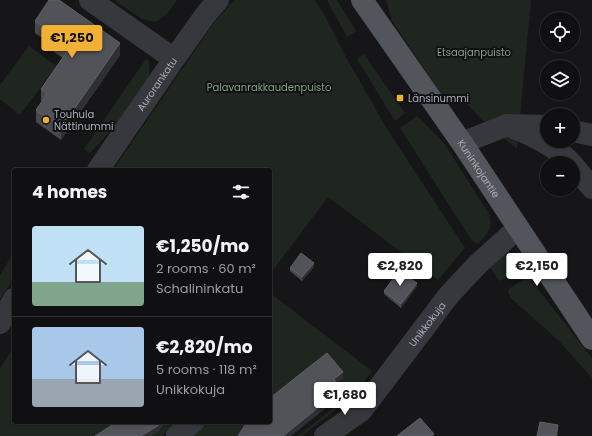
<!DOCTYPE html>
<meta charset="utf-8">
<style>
:root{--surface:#101012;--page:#1e1e20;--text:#f1f3f6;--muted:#9c9d9f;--line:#303032;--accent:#f2b134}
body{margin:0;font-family:Poppins,sans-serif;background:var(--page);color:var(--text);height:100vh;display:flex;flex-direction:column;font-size:15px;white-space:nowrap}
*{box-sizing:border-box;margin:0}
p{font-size:13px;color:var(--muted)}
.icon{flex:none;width:22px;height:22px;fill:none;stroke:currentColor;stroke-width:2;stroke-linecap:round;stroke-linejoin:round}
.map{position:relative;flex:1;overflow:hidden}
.drawer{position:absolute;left:12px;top:168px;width:260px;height:256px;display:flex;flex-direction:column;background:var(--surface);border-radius:4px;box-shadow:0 1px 3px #0004,0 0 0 1px var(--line)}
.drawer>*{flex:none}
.controls{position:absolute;left:540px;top:12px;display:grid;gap:8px}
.controls a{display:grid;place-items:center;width:40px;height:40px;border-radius:50%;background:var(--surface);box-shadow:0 1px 3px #0004,0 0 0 1px var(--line);font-size:20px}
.price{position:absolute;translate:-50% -34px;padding:0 9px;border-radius:4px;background:#fff;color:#222;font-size:13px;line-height:26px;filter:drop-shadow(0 1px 2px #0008)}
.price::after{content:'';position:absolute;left:50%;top:24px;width:12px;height:9px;margin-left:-6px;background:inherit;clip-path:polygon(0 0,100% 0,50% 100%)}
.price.active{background:var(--accent);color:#111}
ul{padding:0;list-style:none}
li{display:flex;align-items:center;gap:12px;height:100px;padding:0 20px}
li+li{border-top:1px solid var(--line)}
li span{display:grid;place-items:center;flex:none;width:112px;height:80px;border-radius:4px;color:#555}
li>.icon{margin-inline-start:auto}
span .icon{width:48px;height:48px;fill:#fffc;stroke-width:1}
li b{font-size:17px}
h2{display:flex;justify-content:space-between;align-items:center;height:48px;padding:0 20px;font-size:17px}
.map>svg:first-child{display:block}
.green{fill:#1e261f}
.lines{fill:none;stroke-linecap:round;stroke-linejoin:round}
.minor{stroke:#37383d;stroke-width:22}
.major{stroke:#53555c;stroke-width:22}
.wall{fill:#47494d}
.shaded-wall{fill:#2f3033}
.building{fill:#525359;stroke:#5f6168}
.poi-dot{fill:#f2b134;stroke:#111113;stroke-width:1.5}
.labels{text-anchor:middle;stroke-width:4;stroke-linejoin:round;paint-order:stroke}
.park-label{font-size:10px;fill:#7fa381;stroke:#111113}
.street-label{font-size:10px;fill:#a8adb8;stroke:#111113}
.poi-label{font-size:10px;fill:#a8adb8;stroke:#111113;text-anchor:start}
</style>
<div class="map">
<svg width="592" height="436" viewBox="0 0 592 436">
<rect width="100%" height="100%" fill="#161618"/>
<g class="green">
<path d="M114 0H177L167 14 156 22 142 19Z"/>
<path d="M234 0H315L326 18 346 57 387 129 465 248 438 280 328 197 270 274V170H113L213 24Z"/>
<path d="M327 0H337L356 31 347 37Z"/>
<path d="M386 0H531L517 149 481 119 467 104H454L440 92 392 21Z"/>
<path d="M29 46 56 66 20 115 0 99V85Z"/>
<path d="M364 54 405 113 395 121 357 59Z"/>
<path d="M146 59 148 60C151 69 150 75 146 83L115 126 90 153 84 149Z"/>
<path d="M417 116 444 143 489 214C494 229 487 233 478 244L472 241 400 128Z"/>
<path d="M14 252V275L9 286 0 299V275Z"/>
<path d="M501 253C512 255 517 260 523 269L499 281 488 264Z"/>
<path d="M526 278 530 279 592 358V378L559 341 512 299 509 294 508 290 510 288Z"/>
<path d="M270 293 372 371 353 396 302 436H298L347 397 337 384 343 379 270 405Z"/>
<path d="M14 346V422H126L105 436H0V369Z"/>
<path d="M142 422H173L181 428 168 436 165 433 161 436H151Z"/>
<path d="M198 422H251L242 436H187Z"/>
</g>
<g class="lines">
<g class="minor">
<path d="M90 0 174 59"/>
<path d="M514 128C534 136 557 147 571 163"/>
<path d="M573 131 592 135"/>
<path d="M462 143 507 125 547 126"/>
<path d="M573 165 592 188"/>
<path id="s1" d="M98 170 174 59 206 14 218 0"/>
<path d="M0 323 14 299"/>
<path d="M177 436 193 422"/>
<path id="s2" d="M325 436 361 411 449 295 478 264 518 228"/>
</g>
<path class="major" id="s3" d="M362 0 462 143 592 339"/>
</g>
<g class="wall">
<path d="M35 21 120 55 61 140 36 122V110L42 102 41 101V89L63 58 51 50V44L35 33Z"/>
<path d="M314 267 302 281 290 271V268Z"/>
<path d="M417 286 401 308 384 294V291Z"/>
</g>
<g class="shaded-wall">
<path d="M120 43V55L61 140V128Z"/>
<path d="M314 263V267L302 281V277Z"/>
<path d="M417 283V286L401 308V304Z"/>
<path d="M343 372V379L334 386V379Z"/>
<path d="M341 389V396L291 436H283Z"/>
<path d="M161 422H166L159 431 151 436H141Z"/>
<path d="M558 425V436H556Z"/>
</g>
<g class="building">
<path d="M49 0H59L120 43 61 128 36 110 47 94 41 89 68 50 51 38 54 34 35 21Z"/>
<path d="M301 253 314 263 302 277 290 268Z"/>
<path d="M399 271 417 283 401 304 384 291Z"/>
<path d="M327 353 343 372 334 379 341 389 283 436H238L247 422H270V398Z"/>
<path d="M420 418 434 434 432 436H397Z"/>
<path d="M117 422H161L159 425 141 436H95Z"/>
<path d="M540 422 558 425 556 436H537Z"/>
</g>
<g class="poi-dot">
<rect x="396" y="94" width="8" height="8" rx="2"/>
<circle cx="46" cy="120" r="4"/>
</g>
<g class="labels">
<g class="park-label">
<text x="474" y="56">Etsaajanpuisto</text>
<text x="269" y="91">Palavanrakkaudenpuisto</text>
</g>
<g class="street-label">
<text dy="4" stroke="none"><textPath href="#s1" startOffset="104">Aurorankatu</textPath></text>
<text dy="4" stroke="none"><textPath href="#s3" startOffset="205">Kuninkojantie</textPath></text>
<text dy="4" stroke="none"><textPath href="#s2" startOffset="153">Unikkokuja</textPath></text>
</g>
<g class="poi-label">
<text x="408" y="102">Länsinummi</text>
<text x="54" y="118">Touhula<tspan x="54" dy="12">Nättinummi</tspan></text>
</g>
</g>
</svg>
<div class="controls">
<a><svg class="icon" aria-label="locate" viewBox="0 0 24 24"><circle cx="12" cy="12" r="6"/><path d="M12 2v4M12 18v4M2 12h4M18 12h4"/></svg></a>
<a><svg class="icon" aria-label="layers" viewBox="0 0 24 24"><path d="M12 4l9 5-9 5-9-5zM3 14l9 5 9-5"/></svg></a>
<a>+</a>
<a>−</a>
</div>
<b class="price active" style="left:72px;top:59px">€1,250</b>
<b class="price" style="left:400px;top:287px">€2,820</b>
<b class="price" style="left:537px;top:287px">€2,150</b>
<b class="price" style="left:345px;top:416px">€1,680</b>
<section class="drawer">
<h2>4 homes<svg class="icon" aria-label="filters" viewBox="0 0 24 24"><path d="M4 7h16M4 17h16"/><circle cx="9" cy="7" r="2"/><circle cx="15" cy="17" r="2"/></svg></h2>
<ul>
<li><span style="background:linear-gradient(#bfe0f5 70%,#7fa58c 0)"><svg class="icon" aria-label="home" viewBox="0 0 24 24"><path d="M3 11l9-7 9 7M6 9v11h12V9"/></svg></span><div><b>€1,250/mo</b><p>2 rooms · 60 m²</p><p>Schalininkatu</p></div></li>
<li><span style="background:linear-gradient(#a9c7e8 65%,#9aa5b1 0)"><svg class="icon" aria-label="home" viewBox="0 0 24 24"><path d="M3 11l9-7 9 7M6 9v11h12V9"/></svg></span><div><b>€2,820/mo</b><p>5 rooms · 118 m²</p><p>Unikkokuja</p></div></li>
</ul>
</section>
</div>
